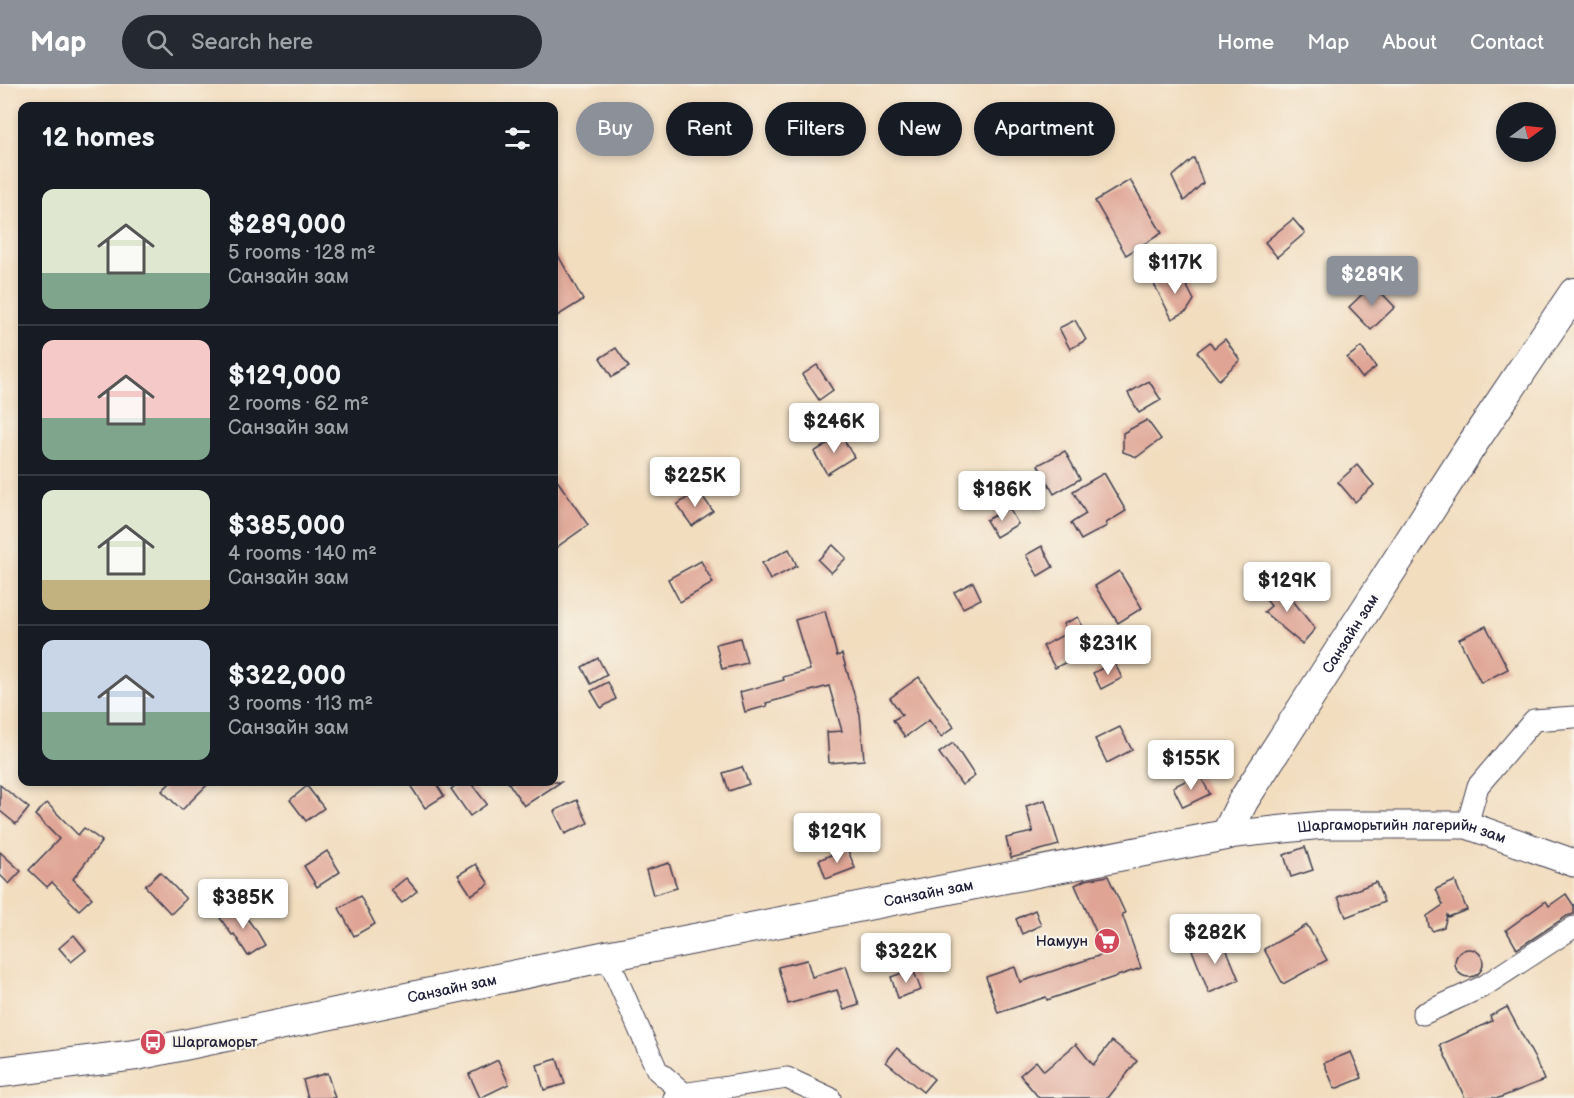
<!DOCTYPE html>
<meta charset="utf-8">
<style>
:root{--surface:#171b24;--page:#242831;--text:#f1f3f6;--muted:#9ea1a6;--line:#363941;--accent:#8c9099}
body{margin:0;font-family:"Balsamiq Sans",sans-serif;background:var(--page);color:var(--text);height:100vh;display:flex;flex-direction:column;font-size:22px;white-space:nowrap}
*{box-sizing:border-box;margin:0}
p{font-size:20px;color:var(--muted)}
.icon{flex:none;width:33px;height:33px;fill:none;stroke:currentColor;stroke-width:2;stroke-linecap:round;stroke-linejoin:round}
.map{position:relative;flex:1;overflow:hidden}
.details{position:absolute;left:18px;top:18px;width:540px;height:684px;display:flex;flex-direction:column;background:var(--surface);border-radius:12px;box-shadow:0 3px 9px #0003}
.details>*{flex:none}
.guide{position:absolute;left:576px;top:18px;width:570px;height:54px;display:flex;gap:12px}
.needle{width:39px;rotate:75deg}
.buttons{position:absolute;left:1496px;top:18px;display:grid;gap:12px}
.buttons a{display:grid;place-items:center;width:60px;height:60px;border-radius:50%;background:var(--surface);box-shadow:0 3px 9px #0003;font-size:30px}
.price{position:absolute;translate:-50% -51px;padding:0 14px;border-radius:6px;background:#fff;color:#222;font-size:20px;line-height:39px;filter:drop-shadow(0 2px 3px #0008)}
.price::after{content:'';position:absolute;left:50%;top:36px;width:18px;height:14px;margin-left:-9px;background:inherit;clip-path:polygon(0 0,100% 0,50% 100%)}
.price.active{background:var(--accent);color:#fff}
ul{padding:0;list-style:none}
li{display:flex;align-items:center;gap:18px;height:150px;padding:0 24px}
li+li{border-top:2px solid var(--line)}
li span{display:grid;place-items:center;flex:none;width:168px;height:120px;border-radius:12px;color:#555}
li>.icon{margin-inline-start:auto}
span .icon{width:72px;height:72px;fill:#fffc;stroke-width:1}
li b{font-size:26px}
h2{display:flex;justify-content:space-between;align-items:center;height:72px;padding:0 24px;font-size:26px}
.chip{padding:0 21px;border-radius:27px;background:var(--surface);box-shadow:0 3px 9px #0003;font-size:21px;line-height:54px}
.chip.active{background:var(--accent);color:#fff}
header{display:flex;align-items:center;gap:36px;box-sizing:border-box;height:84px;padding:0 30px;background:var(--accent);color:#fff}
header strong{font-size:28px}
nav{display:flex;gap:33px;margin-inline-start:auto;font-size:21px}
.search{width:420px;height:54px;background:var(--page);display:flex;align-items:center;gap:15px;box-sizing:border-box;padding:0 21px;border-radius:33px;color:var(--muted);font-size:22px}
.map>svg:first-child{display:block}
.building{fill:#dfa494}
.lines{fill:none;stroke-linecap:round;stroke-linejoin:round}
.minor-casing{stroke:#413e4f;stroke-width:23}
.tertiary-casing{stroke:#413e4f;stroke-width:29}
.secondary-casing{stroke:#413e4f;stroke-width:32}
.minor{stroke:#fff;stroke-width:21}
.tertiary{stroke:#fff;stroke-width:27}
.secondary{stroke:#fff;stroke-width:30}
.labels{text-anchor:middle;stroke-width:4.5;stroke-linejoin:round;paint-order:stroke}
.street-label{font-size:15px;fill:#22223b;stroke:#f7f3e8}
.poi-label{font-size:15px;fill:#22223b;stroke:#f7f3e8;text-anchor:end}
</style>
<header>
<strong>Map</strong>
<div class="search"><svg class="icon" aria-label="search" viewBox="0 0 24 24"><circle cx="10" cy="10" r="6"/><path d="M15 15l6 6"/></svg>Search here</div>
<nav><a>Home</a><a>Map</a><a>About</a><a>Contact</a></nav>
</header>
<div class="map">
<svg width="1574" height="1014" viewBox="0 0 1574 1014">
<rect width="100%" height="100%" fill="#f7f3e8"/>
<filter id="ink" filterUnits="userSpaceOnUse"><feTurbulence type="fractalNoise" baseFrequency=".0167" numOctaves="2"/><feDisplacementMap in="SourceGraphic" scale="12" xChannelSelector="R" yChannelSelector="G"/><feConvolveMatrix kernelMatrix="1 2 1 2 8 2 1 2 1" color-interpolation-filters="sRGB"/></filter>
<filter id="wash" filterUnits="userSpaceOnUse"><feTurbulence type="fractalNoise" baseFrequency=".008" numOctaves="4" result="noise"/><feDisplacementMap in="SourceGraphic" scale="24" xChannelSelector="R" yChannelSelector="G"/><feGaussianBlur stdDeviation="1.35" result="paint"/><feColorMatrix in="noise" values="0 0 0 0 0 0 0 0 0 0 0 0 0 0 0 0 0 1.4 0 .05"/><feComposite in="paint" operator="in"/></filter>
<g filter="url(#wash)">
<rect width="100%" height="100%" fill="#f2ddbf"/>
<g id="blocks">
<g class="building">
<path d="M599 32 607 53 592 60 584 50Z"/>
<path d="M1194 74 1203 99 1184 117 1172 93Z"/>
<path d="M1130 96 1162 149 1126 171 1095 117Z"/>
<path d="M1293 135 1305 149 1277 173 1265 158Z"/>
<path d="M554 164 583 216 554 234Z"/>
<path d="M1179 187 1194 216 1187 227 1172 235 1154 200Z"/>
<path d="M1373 200 1395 223 1371 246 1349 223Z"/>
<path d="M1075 236 1086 256 1070 265 1059 244Z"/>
<path d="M1225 255 1240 276 1219 296 1197 268 1210 258 1214 264Z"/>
<path d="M1361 263 1376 283 1362 294 1347 274Z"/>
<path d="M616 264 629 283 612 293 600 274Z"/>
<path d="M817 281 833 306 819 316 802 291Z"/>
<path d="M1149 297 1161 316 1139 329 1128 309Z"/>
<path d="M1147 336 1161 355 1137 373 1123 368V349Z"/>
<path d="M841 351 854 373 827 390 814 368Z"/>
<path d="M1065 367 1080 395 1054 410 1038 381Z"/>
<path d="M1357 381 1374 401 1355 418 1338 398Z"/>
<path d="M1104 389 1126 427 1106 439 1107 442 1081 456 1071 439 1086 430 1073 407Z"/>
<path d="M554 392 588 441 554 465Z"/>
<path d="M698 406 713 427 692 442 677 421Z"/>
<path d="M1009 424 1018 440 996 453 986 436Z"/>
<path d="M833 461 846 474 831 489 818 476Z"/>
<path d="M1042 462 1053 483 1038 492 1026 471Z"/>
<path d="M789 465 797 482 770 496 762 479Z"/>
<path d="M701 477 713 499 680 518 668 495Z"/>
<path d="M1119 487 1142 524 1118 539 1095 502Z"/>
<path d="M1277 496 1315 545 1302 560 1264 528 1271 522 1261 509Z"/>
<path d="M973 498 981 515 963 524 954 508Z"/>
<path d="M825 527 837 572 842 570 860 630 864 676 829 679 827 648 842 647 829 602 766 619 767 622 745 628 740 608 784 596 783 593 810 586 795 536Z"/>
<path d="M1078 533 1093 564 1055 584 1043 562 1067 549 1063 540Z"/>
<path d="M1486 542 1508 585 1481 599 1459 555Z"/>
<path d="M740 554 747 579 722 585 716 560Z"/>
<path d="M598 574 607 591 591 600 582 583Z"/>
<path d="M1114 578 1122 594 1101 605 1093 589Z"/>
<path d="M919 593 954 643 941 653 929 636 905 653 893 636 902 631 890 614Z"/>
<path d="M608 598 616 615 601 624 591 607Z"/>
<path d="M1120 643 1132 666 1107 679 1095 655Z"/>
<path d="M953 659 975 692 962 701 939 669Z"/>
<path d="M742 683 749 700 729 707 723 689Z"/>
<path d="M1199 690 1210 710 1183 723 1173 703Z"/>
<path d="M171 698H210L182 726 162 707Z"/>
<path d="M408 698H435L444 712 425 724Z"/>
<path d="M461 698H470L487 720 470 732 451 705Z"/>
<path d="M508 698H561L524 722Z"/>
<path d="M0 701 29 724 16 740 0 727Z"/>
<path d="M307 702 324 724 306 737 290 716Z"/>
<path d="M577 716 588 739 565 750 554 727Z"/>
<path d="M1045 716 1059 761 1011 774 1006 754 1033 748 1026 722Z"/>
<path d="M47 719 78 751 84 744 102 757 73 795 92 814 79 826 52 798 47 803 29 786 59 755 35 731Z"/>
<path d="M1305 763 1313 786 1291 793 1284 771Z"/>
<path d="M847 764 855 784 826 795 819 776Z"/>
<path d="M327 767 340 788 317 803 304 782Z"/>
<path d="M0 768 21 787 9 800 0 791Z"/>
<path d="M669 779 677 804 653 811 646 786Z"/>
<path d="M476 780 489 800 471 811 458 791Z"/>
<path d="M160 788 186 815 171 830 145 802Z"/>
<path d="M1108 792 1125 829 1122 830 1141 884 1047 916 1046 913 998 929 986 893 1015 883 1020 898 1101 871 1094 851 1097 850 1075 801 1085 796Z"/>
<path d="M406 794 417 807 402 819 391 806Z"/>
<path d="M1455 797 1467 826 1448 833 1447 831 1444 843 1433 847 1429 843 1427 832 1443 821 1436 805Z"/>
<path d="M1376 798 1384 818 1346 833 1338 813Z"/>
<path d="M1566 810 1574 822V830L1567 832 1517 865 1506 846 1546 817 1549 822Z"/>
<path d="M360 812 375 840 354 852 339 824Z"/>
<path d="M237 821 254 844H255L265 861 248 872 234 850 232 851 220 834Z"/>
<path d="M1035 826 1041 841 1022 850 1016 835Z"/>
<path d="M1307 841 1327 876 1283 900 1264 865Z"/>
<path d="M74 851 86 866 71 878 59 864Z"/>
<path d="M1222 854 1239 896 1209 909 1192 866Z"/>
<circle cx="1469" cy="879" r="14"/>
<path d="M807 876 812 893 846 882 859 921 844 926 837 906 788 920 778 883Z"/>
<path d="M913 885 921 906 898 914 891 893Z"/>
<path d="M1507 923 1535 975 1544 996 1499 1014H1465L1440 961 1492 937 1490 932Z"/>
<path d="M1112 957 1137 977 1108 1014H1039L1020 991 1036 977 1044 987 1076 960 1093 981Z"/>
<path d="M897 964 934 995 923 1008 886 978Z"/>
<path d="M1351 968 1362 994 1335 1005 1324 979Z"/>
<path d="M557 975 565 1000 544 1006 537 981Z"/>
<path d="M498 976 509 1000 480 1014 469 990Z"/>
<path d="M327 989 335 1014H308L303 996Z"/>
</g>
</g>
</g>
<g filter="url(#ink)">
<use href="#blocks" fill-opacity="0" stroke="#413e4f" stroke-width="1.5"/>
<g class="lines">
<g class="minor-casing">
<g id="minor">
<path d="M1467 741 1478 702 1534 636 1574 633"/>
<path d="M607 872 657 986 689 1014"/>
<path d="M1423 930 1484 902 1574 843"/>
<path d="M674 1014 682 1010 787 994 830 1014"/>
</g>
</g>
<g class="tertiary-casing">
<g id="tertiary">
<path id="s1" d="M1226 751 1323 741H1467L1574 779"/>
</g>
</g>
<g class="secondary-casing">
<g id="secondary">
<path id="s2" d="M0 988 136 971 607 872 1226 751 1243 717 1471 362 1574 209"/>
</g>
</g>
<use href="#minor" class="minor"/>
<use href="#tertiary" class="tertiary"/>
<use href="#secondary" class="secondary"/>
</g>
</g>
<defs>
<g id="supermarket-disc" transform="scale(1.35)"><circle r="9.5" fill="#d1495b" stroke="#f7f3e8"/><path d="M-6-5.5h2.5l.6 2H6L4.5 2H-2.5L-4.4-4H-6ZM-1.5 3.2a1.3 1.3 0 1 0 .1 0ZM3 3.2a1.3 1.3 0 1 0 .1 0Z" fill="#fff"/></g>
<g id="bus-disc" transform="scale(1.35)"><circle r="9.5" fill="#d1495b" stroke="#f7f3e8"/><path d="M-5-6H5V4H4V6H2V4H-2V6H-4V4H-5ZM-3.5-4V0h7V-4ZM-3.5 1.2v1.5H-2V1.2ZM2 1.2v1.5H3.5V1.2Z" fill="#fff"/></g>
</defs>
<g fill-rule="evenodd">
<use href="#supermarket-disc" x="1107" y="857"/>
<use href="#bus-disc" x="153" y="958"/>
</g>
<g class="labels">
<g class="street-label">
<text dy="5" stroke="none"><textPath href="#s2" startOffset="1486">Санзайн зам</textPath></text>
<text dy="5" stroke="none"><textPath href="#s1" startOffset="177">Шаргаморьтийн лагерийн зам</textPath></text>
<text dy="5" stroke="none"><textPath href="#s2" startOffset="946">Санзайн зам</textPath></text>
<text dy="5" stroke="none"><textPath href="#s2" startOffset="460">Санзайн зам</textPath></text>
</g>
<g class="poi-label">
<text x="1088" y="862">Намуун</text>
<text x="172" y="963" text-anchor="start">Шаргаморьт</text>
</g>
</g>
</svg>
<div class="buttons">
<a><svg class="needle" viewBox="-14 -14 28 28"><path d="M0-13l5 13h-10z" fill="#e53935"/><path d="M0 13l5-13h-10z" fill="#9ea1a6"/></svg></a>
</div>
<b class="price" style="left:1175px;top:211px">$117K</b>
<b class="price active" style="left:1372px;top:223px">$289K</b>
<b class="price" style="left:834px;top:370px">$246K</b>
<b class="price" style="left:695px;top:424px">$225K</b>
<b class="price" style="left:1002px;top:438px">$186K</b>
<b class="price" style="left:1287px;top:529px">$129K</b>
<b class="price" style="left:1108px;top:592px">$231K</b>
<b class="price" style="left:1191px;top:707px">$155K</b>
<b class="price" style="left:837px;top:780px">$129K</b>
<b class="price" style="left:243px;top:846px">$385K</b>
<b class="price" style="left:1215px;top:881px">$282K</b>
<b class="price" style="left:906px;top:900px">$322K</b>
<div class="guide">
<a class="chip active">Buy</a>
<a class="chip">Rent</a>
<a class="chip">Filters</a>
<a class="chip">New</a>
<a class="chip">Apartment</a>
</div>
<section class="details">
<h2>12 homes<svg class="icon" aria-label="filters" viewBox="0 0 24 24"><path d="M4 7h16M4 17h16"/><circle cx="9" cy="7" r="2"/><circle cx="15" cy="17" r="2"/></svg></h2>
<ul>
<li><span style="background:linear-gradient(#dfe7d0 70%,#7fa58c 0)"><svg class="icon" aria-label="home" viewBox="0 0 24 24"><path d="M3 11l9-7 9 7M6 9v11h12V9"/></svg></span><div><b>$289,000</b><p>5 rooms · 128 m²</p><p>Санзайн зам</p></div></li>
<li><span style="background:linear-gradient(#f6c9c9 65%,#7fa58c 0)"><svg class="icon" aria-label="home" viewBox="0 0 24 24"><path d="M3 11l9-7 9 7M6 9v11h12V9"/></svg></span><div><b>$129,000</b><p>2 rooms · 62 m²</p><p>Санзайн зам</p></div></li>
<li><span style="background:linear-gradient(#dfe7d0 75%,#c2b280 0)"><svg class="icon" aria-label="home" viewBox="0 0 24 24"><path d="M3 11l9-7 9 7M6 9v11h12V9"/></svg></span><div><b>$385,000</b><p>4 rooms · 140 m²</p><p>Санзайн зам</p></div></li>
<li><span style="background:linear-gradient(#c9d6e8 60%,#7fa58c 0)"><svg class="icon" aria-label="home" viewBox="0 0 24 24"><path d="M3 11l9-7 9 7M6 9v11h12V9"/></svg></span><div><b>$322,000</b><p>3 rooms · 113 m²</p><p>Санзайн зам</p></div></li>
</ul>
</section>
</div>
